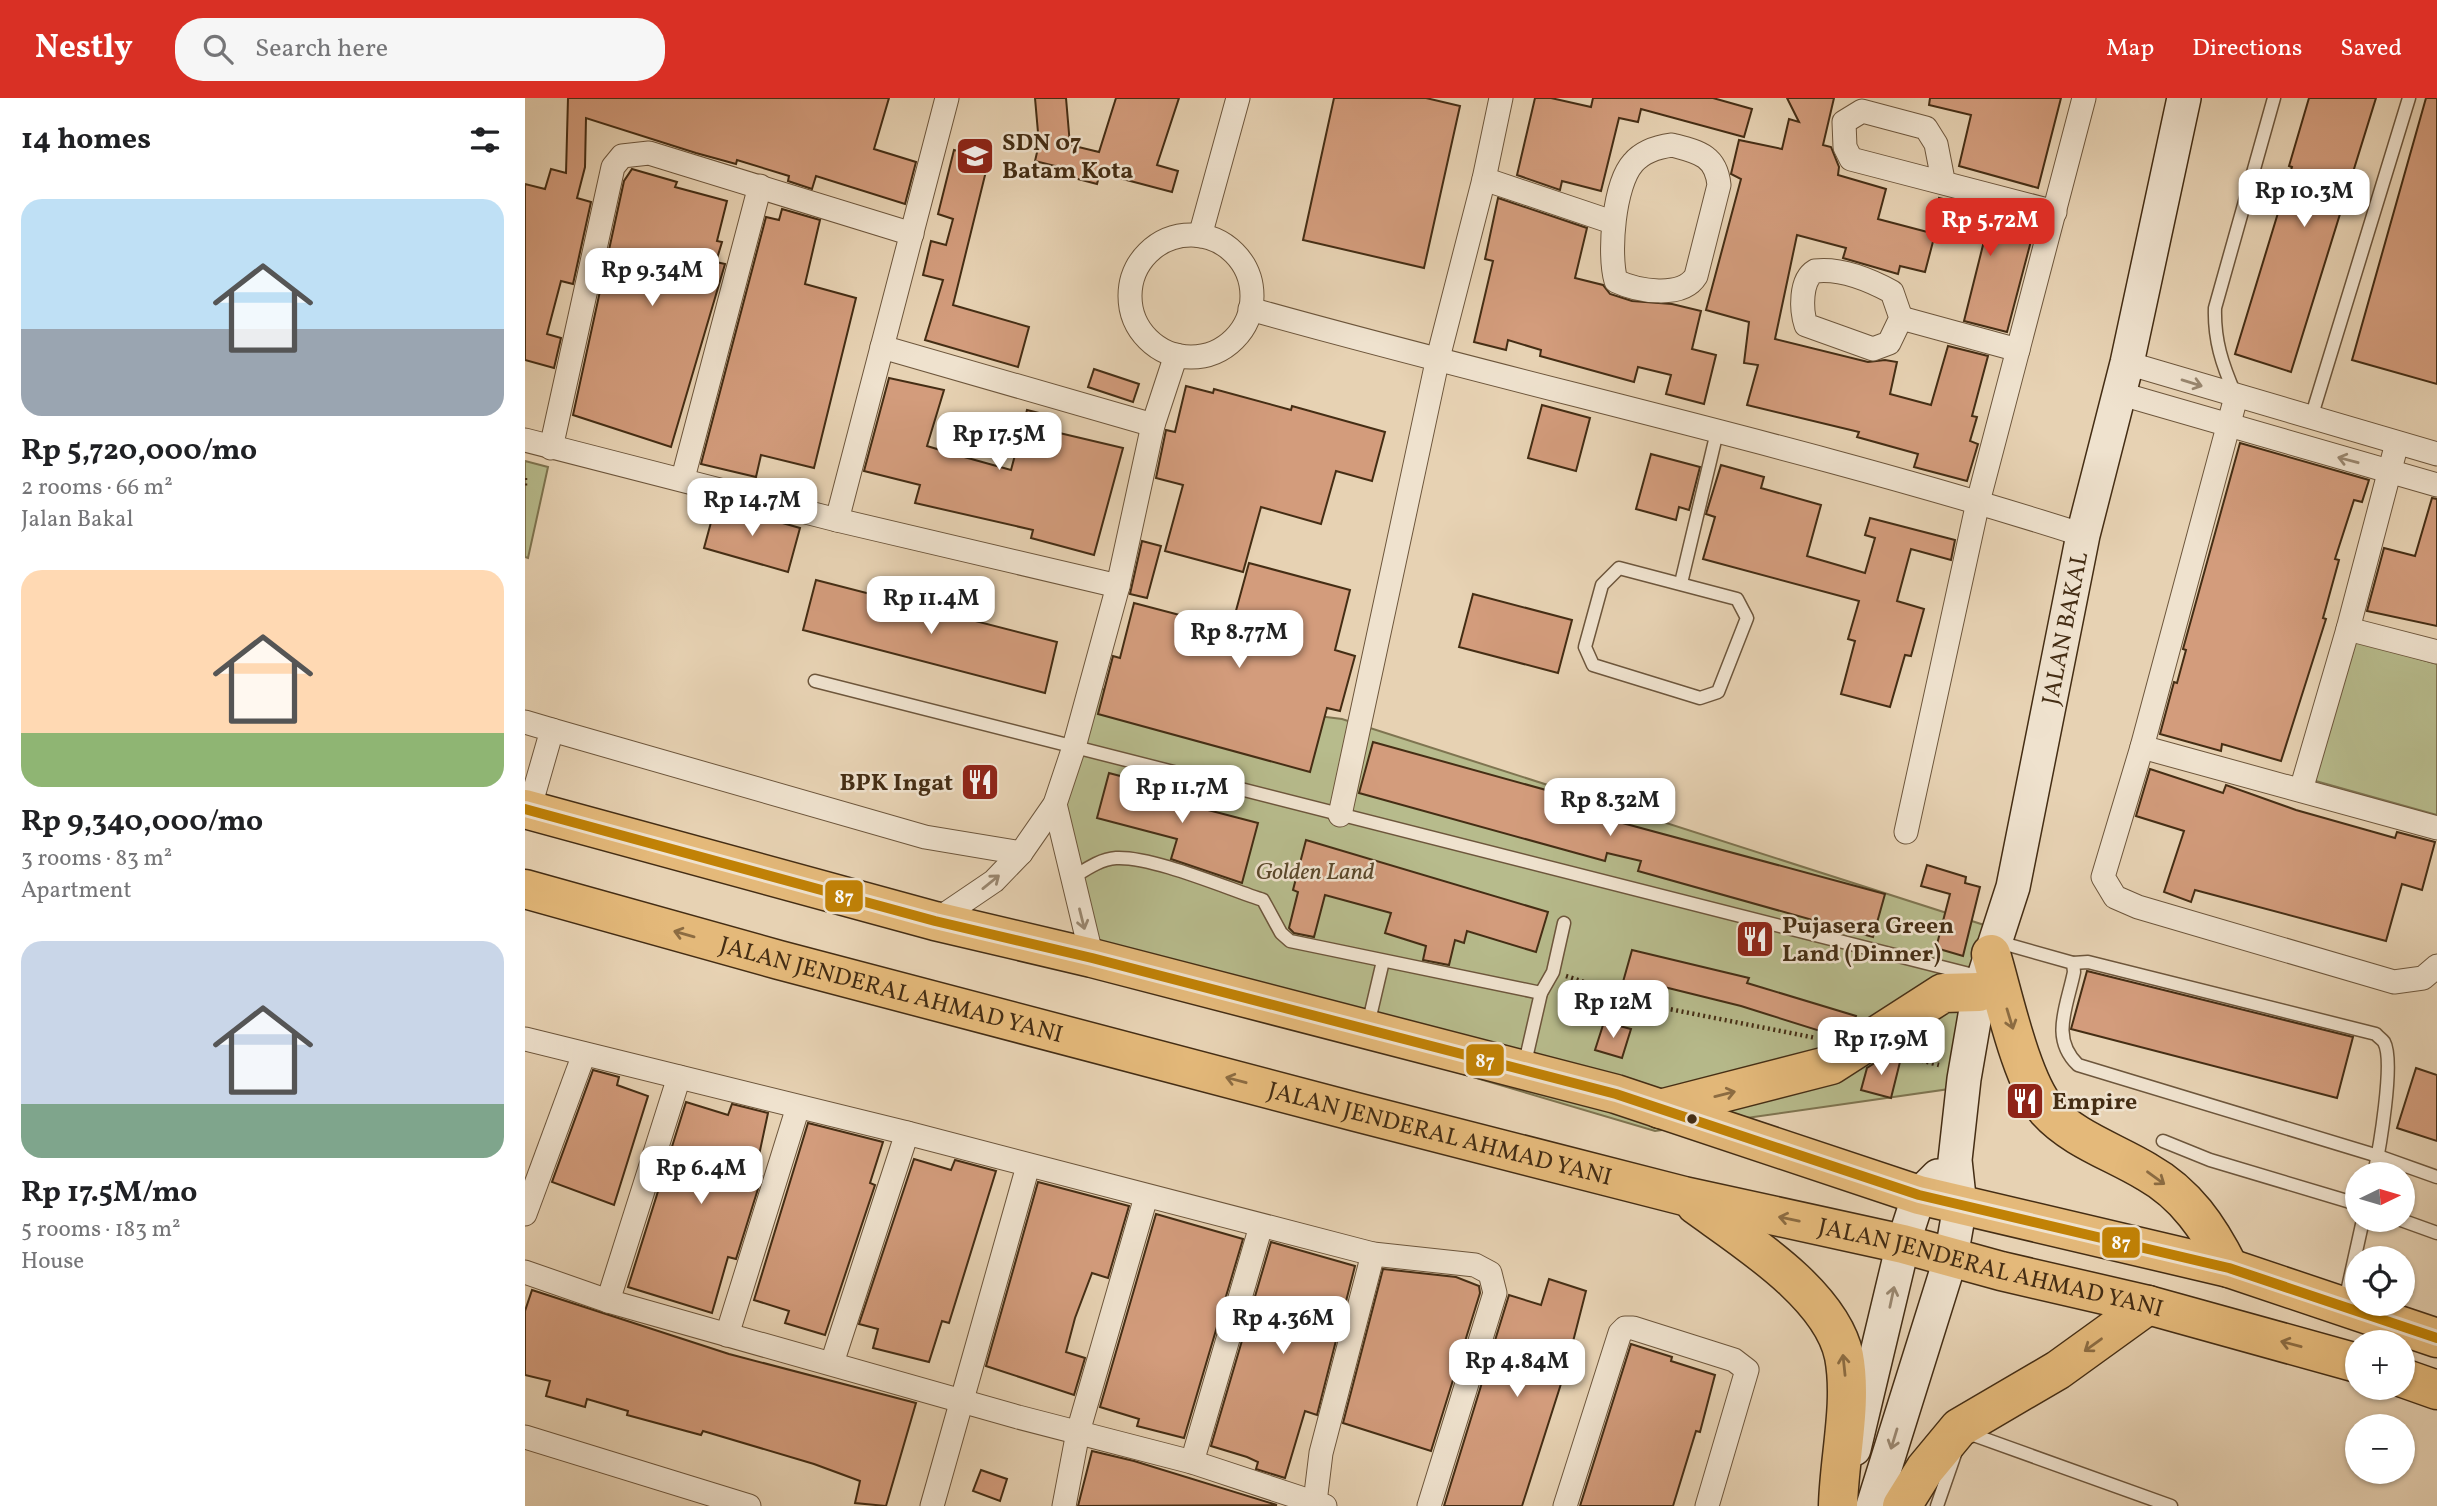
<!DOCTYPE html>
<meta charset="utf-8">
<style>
:root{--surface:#fff;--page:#f6f6f6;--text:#202124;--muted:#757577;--accent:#d93025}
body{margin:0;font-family:Vollkorn,serif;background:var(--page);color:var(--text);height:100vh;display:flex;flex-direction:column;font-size:26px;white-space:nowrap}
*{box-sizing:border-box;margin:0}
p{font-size:23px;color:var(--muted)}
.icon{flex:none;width:38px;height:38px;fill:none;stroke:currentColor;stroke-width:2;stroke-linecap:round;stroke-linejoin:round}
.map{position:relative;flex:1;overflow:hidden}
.sheet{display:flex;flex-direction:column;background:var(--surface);width:525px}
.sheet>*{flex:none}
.needle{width:46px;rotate:85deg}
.fabs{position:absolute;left:1820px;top:1064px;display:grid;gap:14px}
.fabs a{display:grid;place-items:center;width:70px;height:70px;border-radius:50%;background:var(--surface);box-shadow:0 2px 5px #0004;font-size:35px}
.price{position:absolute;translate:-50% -60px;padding:0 16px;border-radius:14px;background:#fff;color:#222;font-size:23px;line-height:46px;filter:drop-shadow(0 2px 4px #0008)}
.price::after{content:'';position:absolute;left:50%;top:42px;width:21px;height:16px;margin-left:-10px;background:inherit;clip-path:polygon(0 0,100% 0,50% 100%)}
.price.active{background:var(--accent);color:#fff}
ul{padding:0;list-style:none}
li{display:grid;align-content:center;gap:14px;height:371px;padding:0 21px}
li span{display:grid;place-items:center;height:217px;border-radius:21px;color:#555}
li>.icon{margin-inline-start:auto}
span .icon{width:126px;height:126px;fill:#fffc;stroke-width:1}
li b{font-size:30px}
h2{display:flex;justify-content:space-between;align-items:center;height:84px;padding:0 21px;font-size:30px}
header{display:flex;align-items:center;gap:42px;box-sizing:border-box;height:98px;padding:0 35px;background:var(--accent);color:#fff}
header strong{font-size:33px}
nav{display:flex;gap:38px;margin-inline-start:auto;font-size:24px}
.search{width:490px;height:63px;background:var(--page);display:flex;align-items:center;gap:18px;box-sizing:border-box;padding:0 24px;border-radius:28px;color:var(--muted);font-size:26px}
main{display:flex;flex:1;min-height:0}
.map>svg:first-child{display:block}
.green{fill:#b7bb8c;stroke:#7e7450;stroke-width:2}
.building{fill:#d39c7c;stroke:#442d14;stroke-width:2}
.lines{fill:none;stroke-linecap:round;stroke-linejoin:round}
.lane-casing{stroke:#6d563c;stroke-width:15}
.street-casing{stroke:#6d563c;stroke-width:25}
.secondary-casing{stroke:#442d14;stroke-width:36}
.highway-casing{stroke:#442d14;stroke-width:41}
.path{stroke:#442d14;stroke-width:4.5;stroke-dasharray:2 3.5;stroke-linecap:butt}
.lane{stroke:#efe2ce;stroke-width:12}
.street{stroke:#efe2ce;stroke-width:23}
.secondary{stroke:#efe2ce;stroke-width:33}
.highway{stroke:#e4b97a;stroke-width:38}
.bus-1-casing{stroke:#efe2ce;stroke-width:16}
.bus-1{stroke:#c18206;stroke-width:10}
.oneway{stroke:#9a8871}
.oneway2{stroke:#8c6c42}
.bus-dot{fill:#442d14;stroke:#efe2ce;stroke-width:2.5}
.labels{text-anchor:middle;stroke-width:5;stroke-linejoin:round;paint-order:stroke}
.poi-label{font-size:24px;font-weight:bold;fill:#442d14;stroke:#efe2ce;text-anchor:start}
.street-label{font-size:24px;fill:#442d14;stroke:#efe2ce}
.park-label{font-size:24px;font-style:italic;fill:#5b492c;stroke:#efe2ce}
.line-badge{stroke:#efe2ce;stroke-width:2.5}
.badge-label{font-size:19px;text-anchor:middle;font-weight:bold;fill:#fff}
</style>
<header>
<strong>Nestly</strong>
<div class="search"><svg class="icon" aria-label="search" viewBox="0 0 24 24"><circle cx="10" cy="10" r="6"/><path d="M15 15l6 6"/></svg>Search here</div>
<nav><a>Map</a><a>Directions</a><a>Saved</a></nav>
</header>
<main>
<section class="sheet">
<h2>14 homes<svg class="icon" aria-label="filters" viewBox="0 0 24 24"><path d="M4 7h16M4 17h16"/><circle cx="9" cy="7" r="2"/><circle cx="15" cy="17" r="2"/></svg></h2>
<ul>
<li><span style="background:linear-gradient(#bfe0f5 60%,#9aa5b1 0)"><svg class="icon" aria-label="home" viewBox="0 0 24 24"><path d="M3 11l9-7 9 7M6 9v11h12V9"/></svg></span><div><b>Rp 5,720,000/mo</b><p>2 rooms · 66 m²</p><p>Jalan Bakal</p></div></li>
<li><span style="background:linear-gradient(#ffd9b3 75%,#8fb573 0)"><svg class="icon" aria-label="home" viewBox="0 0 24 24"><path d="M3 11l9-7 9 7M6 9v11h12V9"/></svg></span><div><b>Rp 9,340,000/mo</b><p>3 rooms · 83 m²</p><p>Apartment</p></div></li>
<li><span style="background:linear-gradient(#c9d6e8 75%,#7fa58c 0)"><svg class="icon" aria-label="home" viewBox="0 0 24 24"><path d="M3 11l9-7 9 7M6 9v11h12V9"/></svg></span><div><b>Rp 17.5M/mo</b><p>5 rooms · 183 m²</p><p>House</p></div></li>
</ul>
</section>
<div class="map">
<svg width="1912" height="1408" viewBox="0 0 1912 1408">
<rect width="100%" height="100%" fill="#e7d2b3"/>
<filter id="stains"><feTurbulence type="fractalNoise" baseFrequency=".00286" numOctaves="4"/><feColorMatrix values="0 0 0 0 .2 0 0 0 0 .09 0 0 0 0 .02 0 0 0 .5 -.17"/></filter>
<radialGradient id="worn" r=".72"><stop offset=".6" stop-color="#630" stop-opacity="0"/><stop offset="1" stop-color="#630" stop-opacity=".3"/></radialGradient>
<g class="green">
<path d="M0 363 23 369 3 460 0 459Z"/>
<path d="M1826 541 1912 566V717L1787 682Z"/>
<path d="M560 589 817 621 1481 834 1445 988 1130 1033 566 866 526 710Z"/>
</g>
<g class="building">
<path d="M43 0H364L349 51 391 64 380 106 291 78 287 91 263 83 264 78 212 62 211 66 171 55 61 20 60 69 52 100 66 104 48 186 36 183 22 236 36 240 29 270 0 262V86L20 91 26 71 41 75Z"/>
<path d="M510 0H541L545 47 574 54 591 0H654L632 67 653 73 647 94 575 75 572 86 549 80 550 73 510 63 514 46Z"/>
<path d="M809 0H901L935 8 899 170 778 142Z"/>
<path d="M1010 0H1026L1066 9 1068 0H1188L1227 11 1219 39 1116 11 1113 24 1094 20 1076 93 1037 83 1035 92 992 77Z"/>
<path d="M1262 0H1309L1298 47 1306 49 1314 69 1313 77 1361 91 1353 121 1410 136 1400 174 1375 168 1373 176 1318 160 1321 150 1272 137 1250 241 1343 264 1360 262 1372 264 1365 296 1406 307 1423 248 1463 258 1447 318 1452 319 1445 343 1453 346 1442 383 1389 369 1393 356 1332 339 1334 334 1222 307 1233 267 1219 265 1224 224 1181 212 1216 81 1206 76 1214 42 1257 51 1264 21 1274 24Z"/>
<path d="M1405 0H1536L1513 90 1434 68 1446 17 1404 7Z"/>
<path d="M1784 0H1851L1766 274 1710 256 1767 69 1764 68Z"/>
<path d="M1901 0H1912V286L1827 262Z"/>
<path d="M429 52 464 61 428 207 504 229 493 269 400 242 418 182 398 177 406 143 421 147 428 121 413 116Z"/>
<path d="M107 71 152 84 150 89 202 103 192 143 197 144 191 164 200 166 146 349 48 317 99 83Z"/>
<path d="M973 100 1062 130 1050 180 1078 187 1085 196 1107 203 1147 206 1176 213 1167 251 1191 257 1179 306 1141 296 1146 277 1113 269 1109 284 1015 258 1016 252 983 242 981 252 949 244 968 163 960 161Z"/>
<path d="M1414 100 1511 124 1482 234 1439 223 1459 143 1408 134Z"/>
<path d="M257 111 295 122 280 186 331 200 289 370 236 357 231 379 176 366 241 119 254 122Z"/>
<path d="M569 271 614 286 608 304 563 289Z"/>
<path d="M364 280 419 292 402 348 432 357 486 372 502 312 530 319 526 333 598 350 569 457 506 440 508 432 390 405 395 387 339 373Z"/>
<path d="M661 288 688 295 689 291 766 312 767 308 860 334 847 383 811 373 796 426 736 409 718 474 640 453 658 387 631 380 641 332 650 334Z"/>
<path d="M1017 307 1065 320 1051 373 1003 360Z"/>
<path d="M1715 345 1844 382 1837 404 1829 402 1810 461 1814 462 1798 520 1801 521 1756 663 1697 646 1696 653 1635 636 1649 584 1652 585 1661 552 1658 551Z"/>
<path d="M1126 356 1175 369 1164 412 1154 409 1151 422 1111 411Z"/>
<path d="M1196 367 1239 379 1236 390 1296 407 1282 458 1340 475 1350 440 1340 437 1345 420 1430 442 1426 462 1386 451 1372 503 1399 511 1386 558 1380 557 1365 609 1316 596 1330 543 1323 541 1334 503 1178 461 1190 419 1181 416Z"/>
<path d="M1907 400 1912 401V528L1842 513 1859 450 1890 458Z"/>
<path d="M191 406 275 430 263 474 179 450Z"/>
<path d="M617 443 636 448 622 500 605 496Z"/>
<path d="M724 465 825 492 810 552 830 558 815 613 802 610 785 674 573 616 588 558 595 560 609 505 704 530 706 520H709Z"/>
<path d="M291 482 532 544 520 595 278 532Z"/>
<path d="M948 496 1047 522 1033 575 934 549Z"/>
<path d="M848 644 1093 712 1090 723 1360 796 1348 839 1113 773 1116 763 1082 755 1080 763 834 695Z"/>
<path d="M1625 671 1698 695 1701 687 1771 712 1870 740 1872 734 1910 744 1897 792 1877 786 1861 843 1670 792 1666 804 1639 794 1659 733 1611 718Z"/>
<path d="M584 675 685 702 683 712 733 725 717 785 646 761 652 741 572 720Z"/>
<path d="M781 742 1023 814 1011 854 942 833 939 845 930 842 924 867 898 862 901 848 860 835 866 815 800 797 789 839 769 835 764 830 773 794 768 792Z"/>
<path d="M1402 767 1441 779 1440 785 1455 789 1438 858 1411 850 1425 796 1396 788Z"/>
<path d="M1107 852 1224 880 1222 885 1331 918 1328 927 1311 938 1216 908 1131 887 1127 901 1096 891Z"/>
<path d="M1562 873 1828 939 1812 1000 1546 931Z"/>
<path d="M1079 924 1106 931 1097 960 1070 952Z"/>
<path d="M1359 959 1375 964 1366 1000 1336 992 1342 970Z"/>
<path d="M1891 970 1912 977V1043L1872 1030Z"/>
<path d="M68 972 94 979 92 987 123 998 89 1107 27 1084Z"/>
<path d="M161 1004 203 1017 207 1006 243 1015 230 1076 237 1078 211 1161 203 1159 187 1215 103 1189Z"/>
<path d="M283 1025 358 1044 345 1085 350 1087 300 1237 260 1225 264 1213 229 1202Z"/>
<path d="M389 1061 426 1072 430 1062 471 1073 424 1225 417 1223 404 1264 348 1250 353 1231 334 1226Z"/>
<path d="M513 1084 604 1108 583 1180 567 1175 550 1220 541 1254 560 1260 549 1297 461 1268Z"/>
<path d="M631 1116 718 1141 659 1340 612 1328 614 1321 575 1309Z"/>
<path d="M746 1144 830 1168 792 1317 780 1313 760 1380 731 1371 733 1364 722 1359 686 1348Z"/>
<path d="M858 1171 931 1179 954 1188 955 1195 906 1353 818 1325Z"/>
<path d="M1024 1181 1061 1193 1042 1267 997 1408H919L984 1197 1016 1207Z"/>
<path d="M7 1192 204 1256 391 1305 361 1408 330 1405 335 1383 289 1366 178 1333 176 1337 102 1317 103 1313 62 1301 60 1309 21 1298 25 1283 0 1277V1213Z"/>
<path d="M1106 1246 1147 1259 1146 1263 1190 1277 1175 1334 1171 1333 1148 1408H1055Z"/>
<path d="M567 1353 609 1363 752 1407 553 1408Z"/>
<path d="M456 1372 482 1381 475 1403 448 1393Z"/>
</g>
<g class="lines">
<g class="lane-casing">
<g id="lane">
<path d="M1710 296C1697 266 1689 242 1690 210L1749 0"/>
<path d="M1786 320 1884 0"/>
<path d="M1094 470 1212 501 1222 520 1193 594 1175 600 1068 567 1060 549 1077 487Z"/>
<path d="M1156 485 1192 334"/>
<path d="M290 583 1456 879"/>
<path d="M547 780C560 772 575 761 591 760 627 758 701 790 738 802L756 835 765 843 1016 895"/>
<path d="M1470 843 1548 865 1549 874C1542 909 1525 940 1553 967L1853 1058 1912 1079"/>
<path d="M1548 865 1563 864 1851 936C1853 939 1857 941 1859 944 1870 963 1854 1053 1849 1076"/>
<path d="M843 927 858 863"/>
<path d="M999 969 1016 895 1028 874 1039 825"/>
<path d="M1638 1043 1685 1062 1832 1106"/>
<path d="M1876 1122 1912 1135"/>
<path d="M1820 1203 1838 1122"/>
<path d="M1443 1335 1646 1408"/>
<path d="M1412 1408 1430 1356"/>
</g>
</g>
<g class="street-casing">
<g id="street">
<path d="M1147 47C1173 54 1191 57 1194 87L1171 178C1157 201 1112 193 1091 183 1083 156 1089 86 1108 65 1118 53 1132 49 1147 47Z"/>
<path d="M959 81 1087 124"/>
<path d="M1418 82 1411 46 1401 30 1337 13 1319 24 1320 49 1326 61 1530 114"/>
<circle cx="666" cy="198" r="61"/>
<path d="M675 138 713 0"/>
<path d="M1290 173C1315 170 1345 182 1367 194L1376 220 1364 245 1348 251 1281 227C1276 212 1275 182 1290 173Z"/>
<path d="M725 211C1002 289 1284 349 1558 437"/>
<path d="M1376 220 1493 252"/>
<path d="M357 249 628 327"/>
<path d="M1602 265 1912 356"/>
<path d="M1593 295 1912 387"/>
<path d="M1711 299 1617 649 1578 779 1590 799 1613 809 1869 884 1898 880 1912 868"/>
<path d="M0 342 312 422 593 488"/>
<path d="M26 350 88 69 97 58 124 55 387 136"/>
<path d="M158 380 235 88"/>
<path d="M312 422 422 0"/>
<path d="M1823 531 1912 554"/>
<path d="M0 624 27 632 4 712"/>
<path d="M27 632 400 739 496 755"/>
<path d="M1617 649 1912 730"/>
<path d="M1776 692 1823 531 1872 345"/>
<path d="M530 706 567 860"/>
<path d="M815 717 912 264 959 81 976 0"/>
<path d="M1381 734 1453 404 1559 0"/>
<path d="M410 823 469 783 496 755 530 706 549 649 593 488 628 327 651 257"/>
<path d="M0 941 382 1035 848 1156 950 1167 965 1175 970 1195 904 1408"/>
<path d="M0 1116 59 956"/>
<path d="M0 1174 83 1203 493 1319 667 1364 800 1408"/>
<path d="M83 1203 154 979"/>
<path d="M202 1237 273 1009"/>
<path d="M307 1265 382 1035"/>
<path d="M0 1339 224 1408"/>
<path d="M667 1364 736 1128"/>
<path d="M790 1404 796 1355 848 1156"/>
<path d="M407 1408 503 1068"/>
<path d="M539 1408 553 1334 621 1099"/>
<path d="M1040 1408 1095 1235 1100 1230H1108L1209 1262 1222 1272 1182 1408"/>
</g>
</g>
<g class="secondary-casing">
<g id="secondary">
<path d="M1329 1351 1378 1146 1394 1097 1413 1078"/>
<path id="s1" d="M1348 1408 1426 1159 1435 1108 1430 1062 1439 981 1454 894 1488 789 1558 437 1602 265 1659 0"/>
</g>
</g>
<g class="highway-casing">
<g id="highway">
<path d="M0 711 410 823 567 860 1091 996 1394 1097 1704 1170 1912 1240"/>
<path id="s2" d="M0 791 254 862 831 1014 1159 1098 1378 1146 1476 1173 1623 1207 1832 1265"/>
<path d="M1466 856C1478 896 1496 982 1522 1012 1548 1041 1589 1054 1622 1074 1661 1096 1684 1130 1704 1170"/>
<path d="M1135 1011 1306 967 1418 895 1454 894"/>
<path d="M1171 1107C1219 1142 1306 1196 1319 1258 1328 1306 1314 1360 1313 1408"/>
<path d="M1878 1280 1912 1292"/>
<path d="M1377 1408 1400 1371 1434 1330 1533 1272 1623 1207"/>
</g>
</g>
<g class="path">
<path d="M0 380V389"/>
<path d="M1041 878 1134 909 1291 940"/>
<path d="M1375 957 1414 967"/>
</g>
<use href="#lane" class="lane"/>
<use href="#street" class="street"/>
<use href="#secondary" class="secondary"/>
<use href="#highway" class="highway"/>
<g class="bus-1-casing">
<path id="bus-1" d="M0 711 410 823 567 860 1091 996 1394 1097 1704 1170 1912 1240"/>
</g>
<use href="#bus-1" class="bus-1"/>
</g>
<defs><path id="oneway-shaft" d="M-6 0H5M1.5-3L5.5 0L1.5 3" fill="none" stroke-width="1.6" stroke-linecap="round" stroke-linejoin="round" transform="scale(1.75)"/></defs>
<g class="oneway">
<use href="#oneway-shaft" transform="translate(1667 285) rotate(17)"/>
<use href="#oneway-shaft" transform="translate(1823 362) rotate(-165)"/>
<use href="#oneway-shaft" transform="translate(466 784) rotate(-39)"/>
<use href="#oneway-shaft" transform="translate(557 821) rotate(76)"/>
<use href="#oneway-shaft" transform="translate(1367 1199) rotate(-78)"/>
<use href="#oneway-shaft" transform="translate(1369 1341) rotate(107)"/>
</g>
<g class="oneway2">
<use href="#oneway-shaft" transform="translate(159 836) rotate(-164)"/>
<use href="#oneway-shaft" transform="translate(1485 921) rotate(73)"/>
<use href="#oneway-shaft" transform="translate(711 982) rotate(-165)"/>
<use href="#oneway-shaft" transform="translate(1200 996) rotate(-14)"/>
<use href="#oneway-shaft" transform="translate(1631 1080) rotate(36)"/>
<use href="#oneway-shaft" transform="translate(1264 1121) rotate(-168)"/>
<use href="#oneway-shaft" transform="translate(1766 1246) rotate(-165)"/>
<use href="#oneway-shaft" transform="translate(1568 1247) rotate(144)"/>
<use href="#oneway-shaft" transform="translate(1319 1267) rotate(-96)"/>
</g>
<defs>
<g id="school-square" transform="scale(2.0125)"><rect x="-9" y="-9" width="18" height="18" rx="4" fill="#8f2418" stroke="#efe2ce"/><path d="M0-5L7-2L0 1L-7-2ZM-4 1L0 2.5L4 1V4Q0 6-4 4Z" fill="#fff"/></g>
<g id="restaurant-square" transform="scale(2.0125)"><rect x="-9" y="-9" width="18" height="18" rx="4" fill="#8f2418" stroke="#efe2ce"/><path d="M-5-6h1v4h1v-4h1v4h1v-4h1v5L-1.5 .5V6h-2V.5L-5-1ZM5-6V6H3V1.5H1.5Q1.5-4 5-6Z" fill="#fff"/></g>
</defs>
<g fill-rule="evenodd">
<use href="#school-square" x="450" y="58"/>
<use href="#restaurant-square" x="455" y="684"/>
<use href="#restaurant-square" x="1230" y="841"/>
<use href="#restaurant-square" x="1500" y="1003"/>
</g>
<circle class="bus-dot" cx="1167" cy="1021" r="6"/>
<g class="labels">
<g class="poi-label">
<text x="477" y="52">SDN 07<tspan x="477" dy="28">Batam Kota</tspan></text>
<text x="428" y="692" text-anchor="end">BPK Ingat</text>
<text x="1257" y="835">Pujasera Green<tspan x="1257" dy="28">Land (Dinner)</tspan></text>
<text x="1527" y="1011">Empire</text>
</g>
<g class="street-label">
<text dy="8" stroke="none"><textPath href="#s1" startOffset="903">JALAN BAKAL</textPath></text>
<text dy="8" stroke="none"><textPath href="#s2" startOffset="380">JALAN JENDERAL AHMAD YANI</textPath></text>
<text dy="8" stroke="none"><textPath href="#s2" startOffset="947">JALAN JENDERAL AHMAD YANI</textPath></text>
<text dy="8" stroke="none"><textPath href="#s2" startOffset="1514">JALAN JENDERAL AHMAD YANI</textPath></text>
</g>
<g class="park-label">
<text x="790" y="781">Golden Land</text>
</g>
</g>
<g class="line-badge">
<rect x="299" y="781" width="40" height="34" rx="7" fill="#c18206"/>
<rect x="940" y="945" width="40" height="34" rx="7" fill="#c18206"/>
<rect x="1576" y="1128" width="40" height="33" rx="7" fill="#c18206"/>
</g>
<g class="badge-label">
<text x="319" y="805">87</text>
<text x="960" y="969">87</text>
<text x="1596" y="1151">87</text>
</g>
<rect width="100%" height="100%" filter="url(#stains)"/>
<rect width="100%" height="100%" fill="url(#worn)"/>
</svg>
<div class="fabs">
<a><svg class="needle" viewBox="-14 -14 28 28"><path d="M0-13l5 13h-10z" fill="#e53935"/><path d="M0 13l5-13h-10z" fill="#757577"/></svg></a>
<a><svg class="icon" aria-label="locate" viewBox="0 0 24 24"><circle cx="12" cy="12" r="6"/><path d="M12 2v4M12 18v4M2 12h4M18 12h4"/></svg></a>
<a>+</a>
<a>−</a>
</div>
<b class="price" style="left:1779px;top:131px">Rp 10.3M</b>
<b class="price active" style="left:1465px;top:160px">Rp 5.72M</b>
<b class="price" style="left:127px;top:210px">Rp 9.34M</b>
<b class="price" style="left:474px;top:374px">Rp 17.5M</b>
<b class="price" style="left:227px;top:440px">Rp 14.7M</b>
<b class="price" style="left:406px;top:538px">Rp 11.4M</b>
<b class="price" style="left:714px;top:572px">Rp 8.77M</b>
<b class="price" style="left:657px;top:727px">Rp 11.7M</b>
<b class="price" style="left:1085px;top:740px">Rp 8.32M</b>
<b class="price" style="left:1088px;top:942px">Rp 12M</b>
<b class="price" style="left:1356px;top:979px">Rp 17.9M</b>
<b class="price" style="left:176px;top:1108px">Rp 6.4M</b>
<b class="price" style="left:758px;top:1258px">Rp 4.36M</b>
<b class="price" style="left:992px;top:1301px">Rp 4.84M</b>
</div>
</main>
